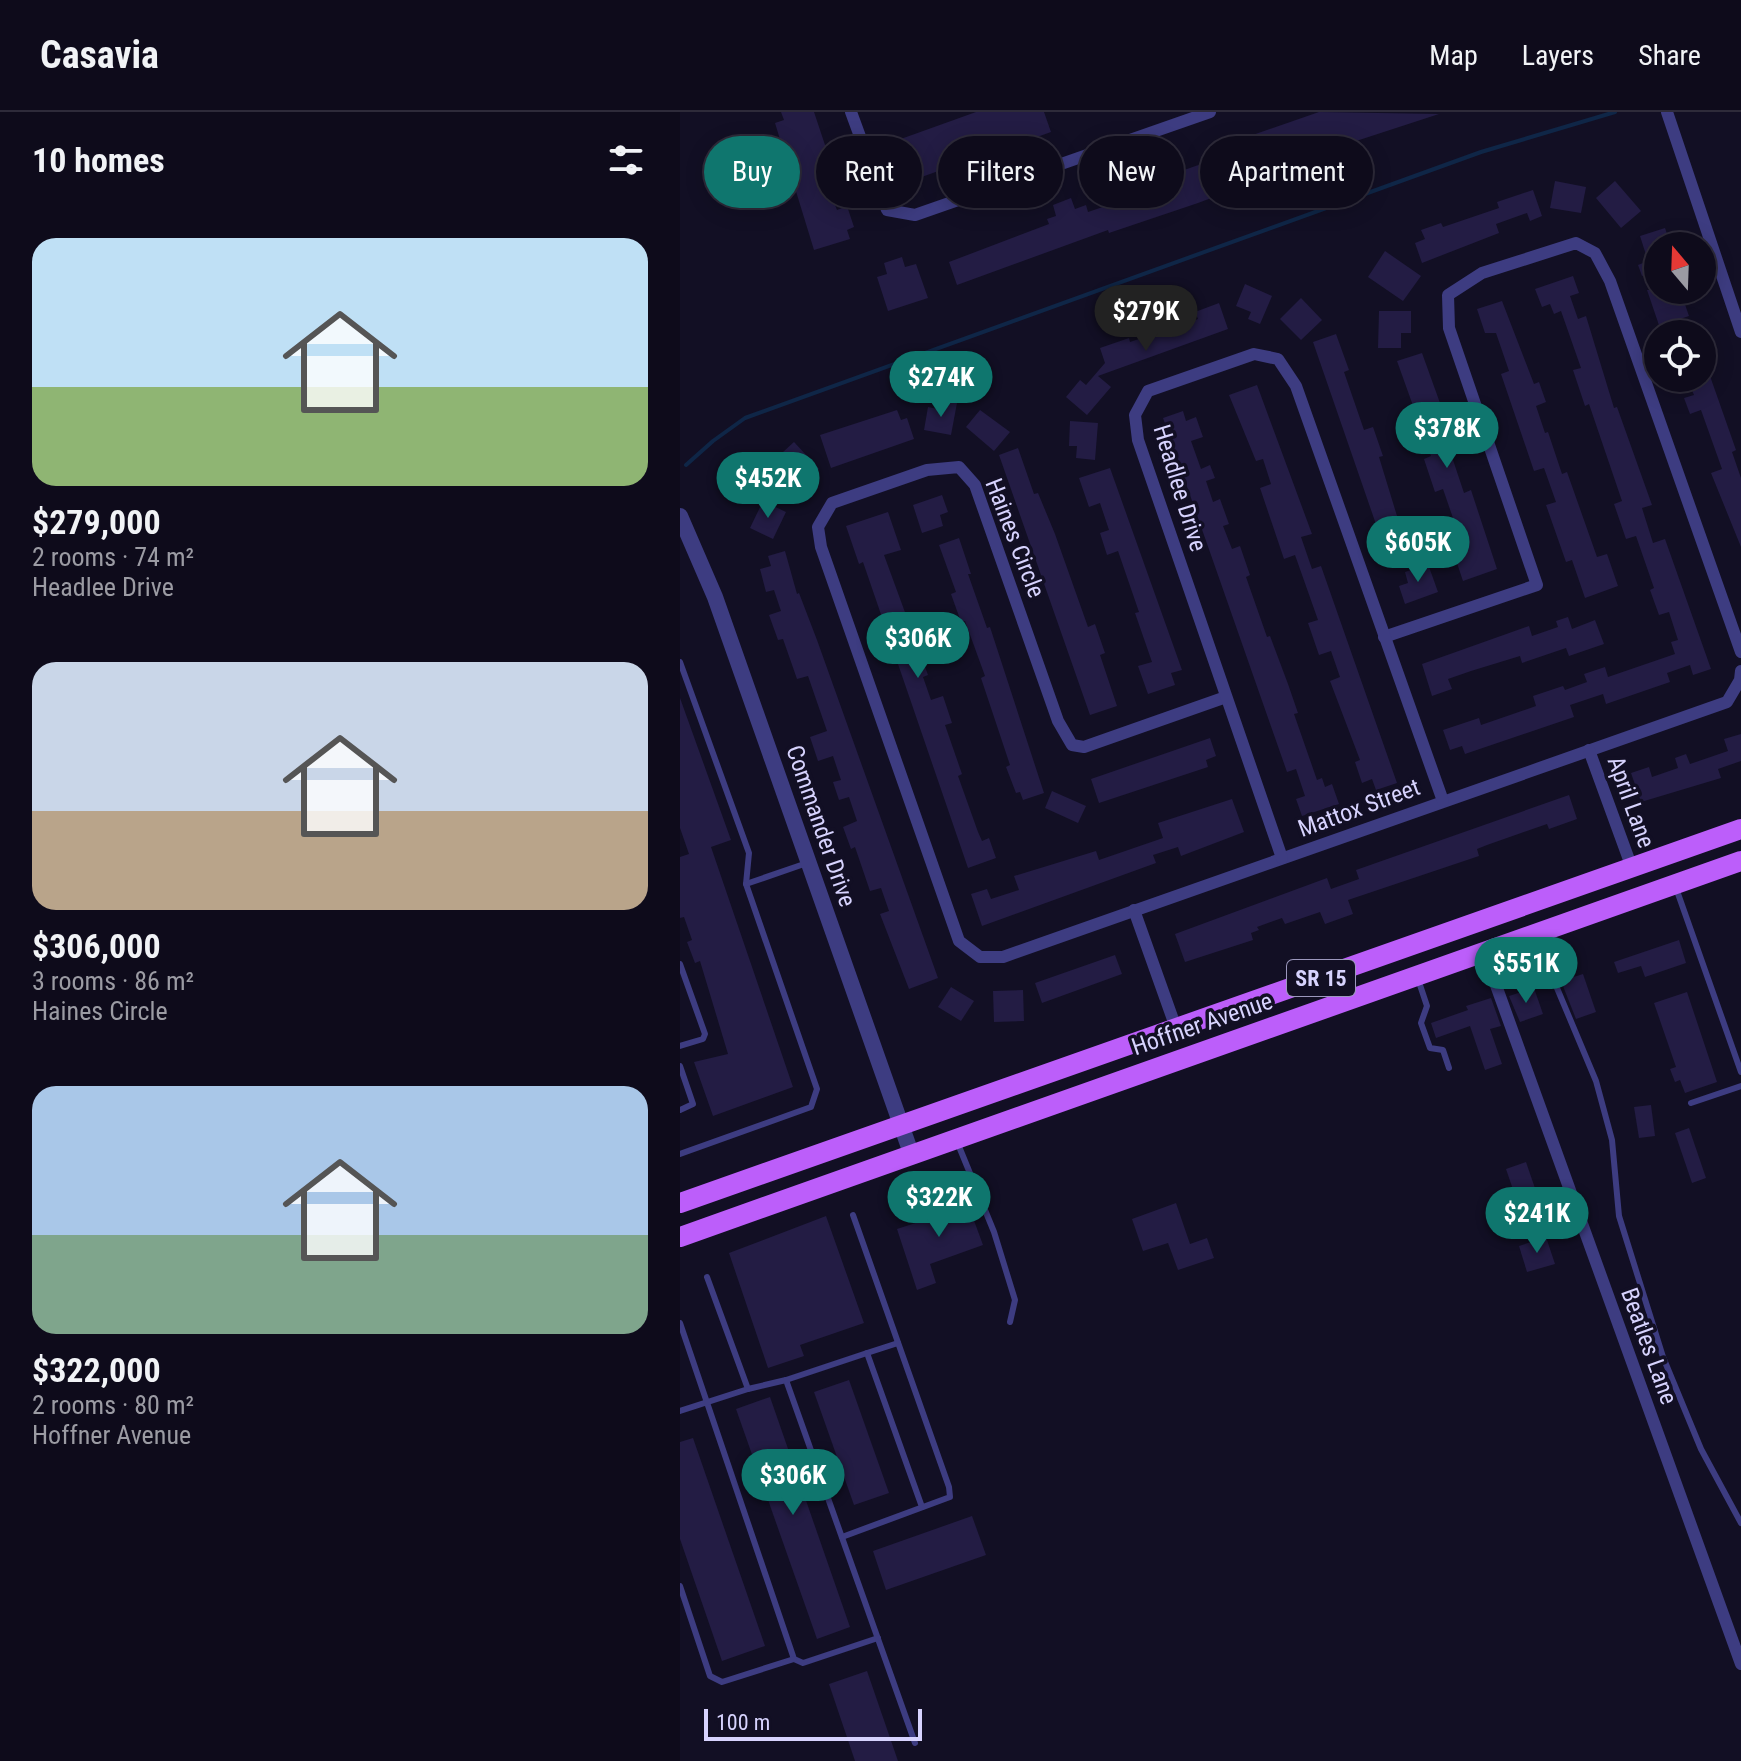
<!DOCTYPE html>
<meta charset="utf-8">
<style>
:root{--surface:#0e0b1b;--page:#171424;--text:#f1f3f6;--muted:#9b9ba3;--line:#2e2b3a;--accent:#0f766e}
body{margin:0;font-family:"Roboto Condensed",sans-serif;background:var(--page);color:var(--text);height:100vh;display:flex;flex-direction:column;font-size:30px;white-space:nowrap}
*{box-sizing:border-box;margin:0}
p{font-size:26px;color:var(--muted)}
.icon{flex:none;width:44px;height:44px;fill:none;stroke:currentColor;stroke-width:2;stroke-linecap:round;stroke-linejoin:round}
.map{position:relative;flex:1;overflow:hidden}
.panel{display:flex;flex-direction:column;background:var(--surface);width:680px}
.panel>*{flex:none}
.banner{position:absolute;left:24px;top:24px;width:760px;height:72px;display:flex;gap:16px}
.needle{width:52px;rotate:341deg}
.buttons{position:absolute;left:964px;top:120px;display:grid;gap:16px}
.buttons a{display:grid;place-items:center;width:72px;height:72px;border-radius:50%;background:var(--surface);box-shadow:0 4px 20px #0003,0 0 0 2px var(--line);font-size:40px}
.scale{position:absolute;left:24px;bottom:20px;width:218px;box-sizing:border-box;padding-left:8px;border:4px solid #d7d3fe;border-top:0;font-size:22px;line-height:28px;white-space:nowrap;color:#d7d3fe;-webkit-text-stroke:6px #120f24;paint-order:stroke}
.price{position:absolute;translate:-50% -68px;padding:0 18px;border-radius:28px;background:var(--accent);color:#fff;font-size:26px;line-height:52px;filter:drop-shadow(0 2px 4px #0008)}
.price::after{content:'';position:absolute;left:50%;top:48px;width:24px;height:18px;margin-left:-12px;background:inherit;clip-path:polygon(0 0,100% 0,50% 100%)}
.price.active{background:#222;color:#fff}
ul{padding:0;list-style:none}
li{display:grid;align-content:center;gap:16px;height:424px;padding:0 32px}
li span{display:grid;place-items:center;height:248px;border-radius:24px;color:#555}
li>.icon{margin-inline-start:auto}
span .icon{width:144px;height:144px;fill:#fffc;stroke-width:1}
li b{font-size:34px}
h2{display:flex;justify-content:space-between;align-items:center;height:96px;padding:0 32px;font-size:34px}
.tag{padding:0 28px;border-radius:36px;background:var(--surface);box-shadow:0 4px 20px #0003,0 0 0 2px var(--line);font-size:28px;line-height:72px}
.tag.active{background:var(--accent);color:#fff}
header{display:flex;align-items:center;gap:48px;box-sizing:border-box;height:112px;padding:0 40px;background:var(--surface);border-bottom:2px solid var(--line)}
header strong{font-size:38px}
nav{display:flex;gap:44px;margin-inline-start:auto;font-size:28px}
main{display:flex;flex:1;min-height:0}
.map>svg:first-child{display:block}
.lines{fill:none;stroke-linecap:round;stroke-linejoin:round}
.stream{stroke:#0f2647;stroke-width:4}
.building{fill:#231c44}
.service{stroke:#3d3c81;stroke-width:6}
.minor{stroke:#3d3c81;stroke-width:12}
.tertiary{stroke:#3d3c81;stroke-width:16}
.primary{stroke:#bc5efa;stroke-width:20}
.labels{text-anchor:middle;stroke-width:7;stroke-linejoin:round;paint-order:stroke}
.shield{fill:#120f24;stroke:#9c98bd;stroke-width:2}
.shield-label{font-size:22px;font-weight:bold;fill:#d7d3fe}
.street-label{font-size:24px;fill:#d7d3fe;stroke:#120f24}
</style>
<header>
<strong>Casavia</strong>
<nav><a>Map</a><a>Layers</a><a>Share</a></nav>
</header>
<main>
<section class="panel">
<h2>10 homes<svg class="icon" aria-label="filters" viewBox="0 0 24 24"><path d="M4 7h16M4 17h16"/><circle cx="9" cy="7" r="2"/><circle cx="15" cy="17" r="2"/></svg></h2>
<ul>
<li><span style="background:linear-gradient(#bfe0f5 60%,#8fb573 0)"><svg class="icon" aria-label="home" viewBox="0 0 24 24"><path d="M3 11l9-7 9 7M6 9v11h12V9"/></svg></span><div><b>$279,000</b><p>2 rooms · 74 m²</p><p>Headlee Drive</p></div></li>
<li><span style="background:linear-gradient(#c9d6e8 60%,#b9a48a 0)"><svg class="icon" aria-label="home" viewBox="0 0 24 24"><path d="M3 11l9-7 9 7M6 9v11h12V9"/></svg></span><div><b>$306,000</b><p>3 rooms · 86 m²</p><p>Haines Circle</p></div></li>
<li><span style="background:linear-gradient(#a9c7e8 60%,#7fa58c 0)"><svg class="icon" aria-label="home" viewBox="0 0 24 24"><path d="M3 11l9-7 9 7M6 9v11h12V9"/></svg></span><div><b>$322,000</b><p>2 rooms · 80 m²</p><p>Hoffner Avenue</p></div></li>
</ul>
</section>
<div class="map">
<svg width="1061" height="1649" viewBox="0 0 1061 1649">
<rect width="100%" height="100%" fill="#120f24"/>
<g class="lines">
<path class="stream" d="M6 353 33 329 65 306 801 40 935 0"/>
</g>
<g class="building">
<path d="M101 0H134L153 57 142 60 157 98 167 94 174 115 167 118 170 127 134 138 95 11 104 8Z"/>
<path d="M296 0H364L371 20 290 49 286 39 261 48 264 57 236 67 233 58 229 59 218 28Z"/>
<path d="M639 0 759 2 667 32 668 35 518 91 429 121 428 118 277 173 269 150 369 112 367 107 376 104 373 93 391 86 395 97 406 93 408 100 470 79 467 71 527 50 524 40 542 33 546 44 568 36 564 26Z"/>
<path d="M875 69 906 75 901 101 870 96Z"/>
<path d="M935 69 961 99 941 116 916 86Z"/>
<path d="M853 78 862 104 850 109 847 101 816 112 819 121 742 151 735 131 745 127 741 118 761 111 763 115 819 96 817 90Z"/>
<path d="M985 116 991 134H978L976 172 972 161 962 164 958 153 968 149 960 124Z"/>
<path d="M705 139 741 164 723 189 688 165Z"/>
<path d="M222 145 225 155 236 152 248 186 208 199 197 165 207 162 204 151Z"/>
<path d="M893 164 899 181 890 184 898 207 906 204 934 296 937 295 972 393 962 396 973 431 985 427 1031 557 1013 563 1010 553 987 561 990 570 926 592 923 582 890 593 894 605 785 642 782 634 770 638 763 618 799 606 801 613 856 594 853 584 883 574 885 578 907 570 904 562 925 555 928 565 995 542 991 530 998 528 989 500 979 503 970 478 974 476 956 424 946 427 934 392 942 389 909 292 905 294 893 258 901 256 881 199 874 202 870 192 862 195 855 177Z"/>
<path d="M565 172 592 184 580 212 568 207 571 200 556 194Z"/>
<path d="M967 178H1000L1009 204 1000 207 1005 222H982Z"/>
<path d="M621 186 642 208 621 228 600 207Z"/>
<path d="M822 189 854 272 859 270 866 290 856 294 865 321 868 320 882 362 887 360 917 445 927 442 938 474 905 486 892 448 886 450 866 393 876 390 864 356 854 359 821 262 829 259 816 221H805L797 197Z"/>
<path d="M539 191 548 217 418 264 431 275 407 303 386 285 400 268 406 273 425 251 420 236 449 226 450 230 518 207 515 200Z"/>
<path d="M699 199H731V221H721V236H698Z"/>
<path d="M656 222 669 258 664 260 684 318 693 315 703 344 699 345 728 440 708 447 633 230Z"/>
<path d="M742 241 769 316 763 318 784 381 791 378 817 457 783 469 774 442 784 438 763 377 755 380 744 347 751 344 717 249Z"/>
<path d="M1030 264 1056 338 1052 340 1061 366V435L1031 361 1042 357 1021 298 1010 302 1004 286 1014 283 1009 271Z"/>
<path d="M577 273 632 422 621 425 632 457 641 454 717 671 696 678 692 667 682 671 675 650 680 648 650 569 660 565 651 539 639 543 628 511 638 508 615 443 604 447 580 376 591 372 583 347 576 349 549 283Z"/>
<path d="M265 288 277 291 271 323 244 318 248 295 263 298Z"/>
<path d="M217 298 221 308 227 306 234 327 151 356 140 323Z"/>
<path d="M300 298 330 320 314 339 286 315Z"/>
<path d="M503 299 506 309 516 305 523 325 511 329 521 357 530 353 535 366 526 369 533 390 540 387 549 412 543 414 552 437 560 434 570 463 566 465 587 525 590 524 608 572 618 601 614 602 637 668 642 666 645 675 652 672 659 692 622 704 616 687 625 684 616 657 607 660 483 306Z"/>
<path d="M390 309 418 311 415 348 396 346 397 334H389Z"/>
<path d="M114 330 139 357 116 378 91 351Z"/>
<path d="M338 336 354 382 358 381 375 422 408 515 415 512 425 541 420 543 437 594 410 603 319 343Z"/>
<path d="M430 356 502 558 491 561 495 573 468 582 458 554 472 550 455 501 459 500 438 439 427 443 420 421 429 418 420 391 409 395 399 366Z"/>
<path d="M262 383 268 400 260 403 263 414 242 421 233 393Z"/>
<path d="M83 389 106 400 93 427 70 416Z"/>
<path d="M208 400 221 438 204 443 248 563 243 565 251 588 263 584 272 611 265 613 282 662 278 664 298 720 302 729 309 726 316 746 288 756 183 450 179 452 166 414Z"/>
<path d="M279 426 291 462H288L307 516 310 515 364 681 343 688 340 680 336 681 326 655 330 653 301 566 305 564 285 509 281 510 271 482 276 480 259 433Z"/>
<path d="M105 439 117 482 119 481 137 528 258 866 229 877 200 802 209 799 201 776 190 779 175 735 171 737 163 715 177 709 169 685 159 688 153 670 161 668 153 644 138 649 130 625 147 619 128 564 117 567 103 527 98 528 89 503 101 499 94 478 86 480 80 457 91 454 88 444Z"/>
<path d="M748 452 758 480 725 492 719 474 728 471 725 460Z"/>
<path d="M888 505 892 517 915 508 924 532 889 544 886 536 842 551 840 544 791 559 768 567 772 577 752 584 742 552 849 514 852 524 878 515 876 509Z"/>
<path d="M0 586 51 728 31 735 113 975 33 1004 14 950 48 942 20 849 15 851 7 830 12 828 4 805 0 806V745L9 742 0 716Z"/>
<path d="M1061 622V649L1038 657 1041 666 961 690 951 661 969 655 972 665 998 656 995 646 1006 642 1010 652 1048 639 1044 627Z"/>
<path d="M530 626 536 644 526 648 528 655 419 691 411 667Z"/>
<path d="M372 679 406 694 398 711 365 696Z"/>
<path d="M889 683 897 707 869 717 867 712 807 733 797 737 799 744 668 788 673 802 645 812 640 800 605 812 602 806 577 815 579 818 571 821 573 828 505 850 495 822 647 766 651 777 679 767 676 758Z"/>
<path d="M552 687 564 720 501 744 498 735 473 743 476 751 302 814 291 782 307 777 311 787 339 778 334 764 416 739 419 748 483 726 478 711Z"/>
<path d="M999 828 1006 851 965 865 961 854 938 861 934 850Z"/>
<path d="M435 843 442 862 362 891 355 871Z"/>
<path d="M903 862 916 900 896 907 881 869Z"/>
<path d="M271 875 294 889 281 909 258 895Z"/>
<path d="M854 876 863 902 840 910 829 884Z"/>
<path d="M343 878 344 909 314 910 313 879Z"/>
<path d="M1007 880 1037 970 1005 981 1000 968 995 970 990 957 996 955 974 891Z"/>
<path d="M811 886 821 914 810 917 822 952 805 958 790 914 756 926 751 911 788 898 786 894Z"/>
<path d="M971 993 975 1024 959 1026 954 995Z"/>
<path d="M1009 1016 1026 1066 1012 1071 995 1021Z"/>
<path d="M846 1050 858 1085 838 1092 826 1057Z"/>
<path d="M285 1084 303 1133 250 1152 256 1171 237 1178 217 1117 254 1105 251 1096Z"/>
<path d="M496 1091 510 1132 527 1126 534 1146 498 1158 488 1131 463 1139 452 1107Z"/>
<path d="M146 1104 184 1211 120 1233 124 1244 88 1256 49 1141Z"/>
<path d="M866 1125 875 1152 847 1160 839 1134Z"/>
<path d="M169 1268 209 1381 174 1393 134 1280Z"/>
<path d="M90 1285 170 1515 137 1527 56 1297Z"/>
<path d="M13 1326 85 1534 42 1549 0 1427V1330Z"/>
<path d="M292 1404 306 1443 206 1478 193 1439Z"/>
<path d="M187 1559 218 1649H175L149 1572Z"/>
</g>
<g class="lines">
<g class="service">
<path d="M0 550 69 741 66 772 137 977 131 995 0 1042"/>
<path d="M66 772 127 751"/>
<path d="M996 776 1061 960"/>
<path d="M856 826 916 969 932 1028 939 1104 983 1245 1021 1337 1061 1411"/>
<path d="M0 852 25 922 23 927 0 934"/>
<path d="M738 867 747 894 741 911 750 936 763 938 769 956"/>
<path d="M0 954 13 992 0 998"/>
<path d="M1011 991 1061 974"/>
<path d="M278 1032 314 1120 335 1188 330 1210"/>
<path d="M27 1165 68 1277 106 1268 235 1631"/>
<path d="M0 1211 114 1547 123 1551 198 1526"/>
<path d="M187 1241 218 1231"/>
<path d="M106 1268 187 1241 242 1395"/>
<path d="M0 1299 68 1277"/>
<path d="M162 1425 270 1385 269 1375 173 1103"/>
<path d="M0 1474 30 1564 42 1570 114 1547"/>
</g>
<g class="minor">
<path d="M171 0 207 98 235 103 530 0"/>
<path d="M987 0 1061 220"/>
<path d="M704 525 857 473 769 216 768 183 802 161 896 131 915 141 930 169 1061 540"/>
<path d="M546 585 404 635 392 633 378 609 295 373 279 355 247 358 152 391 138 415 141 435 279 829 300 845H323L1047 590 1060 568 1061 559"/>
<path d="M909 638 952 756"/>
<path d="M602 746 458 328 455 303 468 279 574 242 598 247 616 274 763 689"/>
<path d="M454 798 496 916"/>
<path d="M804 840 1061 1552"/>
</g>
<path class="tertiary" d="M0 404 35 485 231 1041"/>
<g class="primary">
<path d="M0 1091 1061 717"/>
<path d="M0 1125 1061 749"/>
</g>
</g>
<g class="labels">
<rect class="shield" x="607" y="848" width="68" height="36" rx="6"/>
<g class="shield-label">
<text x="641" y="874">SR 15</text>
</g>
<g class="street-label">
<text transform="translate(500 376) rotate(73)" y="8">Headlee Drive</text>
<text transform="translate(335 426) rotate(69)" y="8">Haines Circle</text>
<text transform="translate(951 690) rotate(70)" y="8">April Lane</text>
<text transform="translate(679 696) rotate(-20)" y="8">Mattox Street</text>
<text transform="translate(141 714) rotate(71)" y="8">Commander Drive</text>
<text transform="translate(522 912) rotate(-19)" y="8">Hoffner Avenue</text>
<text transform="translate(969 1234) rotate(70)" y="8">Beatles Lane</text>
</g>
</g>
</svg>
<div class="buttons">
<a><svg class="needle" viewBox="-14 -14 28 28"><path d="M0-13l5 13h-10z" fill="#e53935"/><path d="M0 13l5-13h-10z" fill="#9b9ba3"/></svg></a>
<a><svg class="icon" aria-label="locate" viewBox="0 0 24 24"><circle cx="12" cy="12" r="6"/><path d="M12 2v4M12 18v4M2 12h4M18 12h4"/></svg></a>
</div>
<div class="scale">100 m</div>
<b class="price active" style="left:466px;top:241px">$279K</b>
<b class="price" style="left:261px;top:307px">$274K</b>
<b class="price" style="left:767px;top:358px">$378K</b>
<b class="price" style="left:88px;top:408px">$452K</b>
<b class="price" style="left:738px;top:472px">$605K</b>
<b class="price" style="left:238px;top:568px">$306K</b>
<b class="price" style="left:846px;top:893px">$551K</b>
<b class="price" style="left:259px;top:1127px">$322K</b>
<b class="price" style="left:857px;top:1143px">$241K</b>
<b class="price" style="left:113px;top:1405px">$306K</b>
<div class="banner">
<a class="tag active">Buy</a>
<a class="tag">Rent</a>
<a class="tag">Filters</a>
<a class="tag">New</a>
<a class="tag">Apartment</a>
</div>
</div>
</main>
